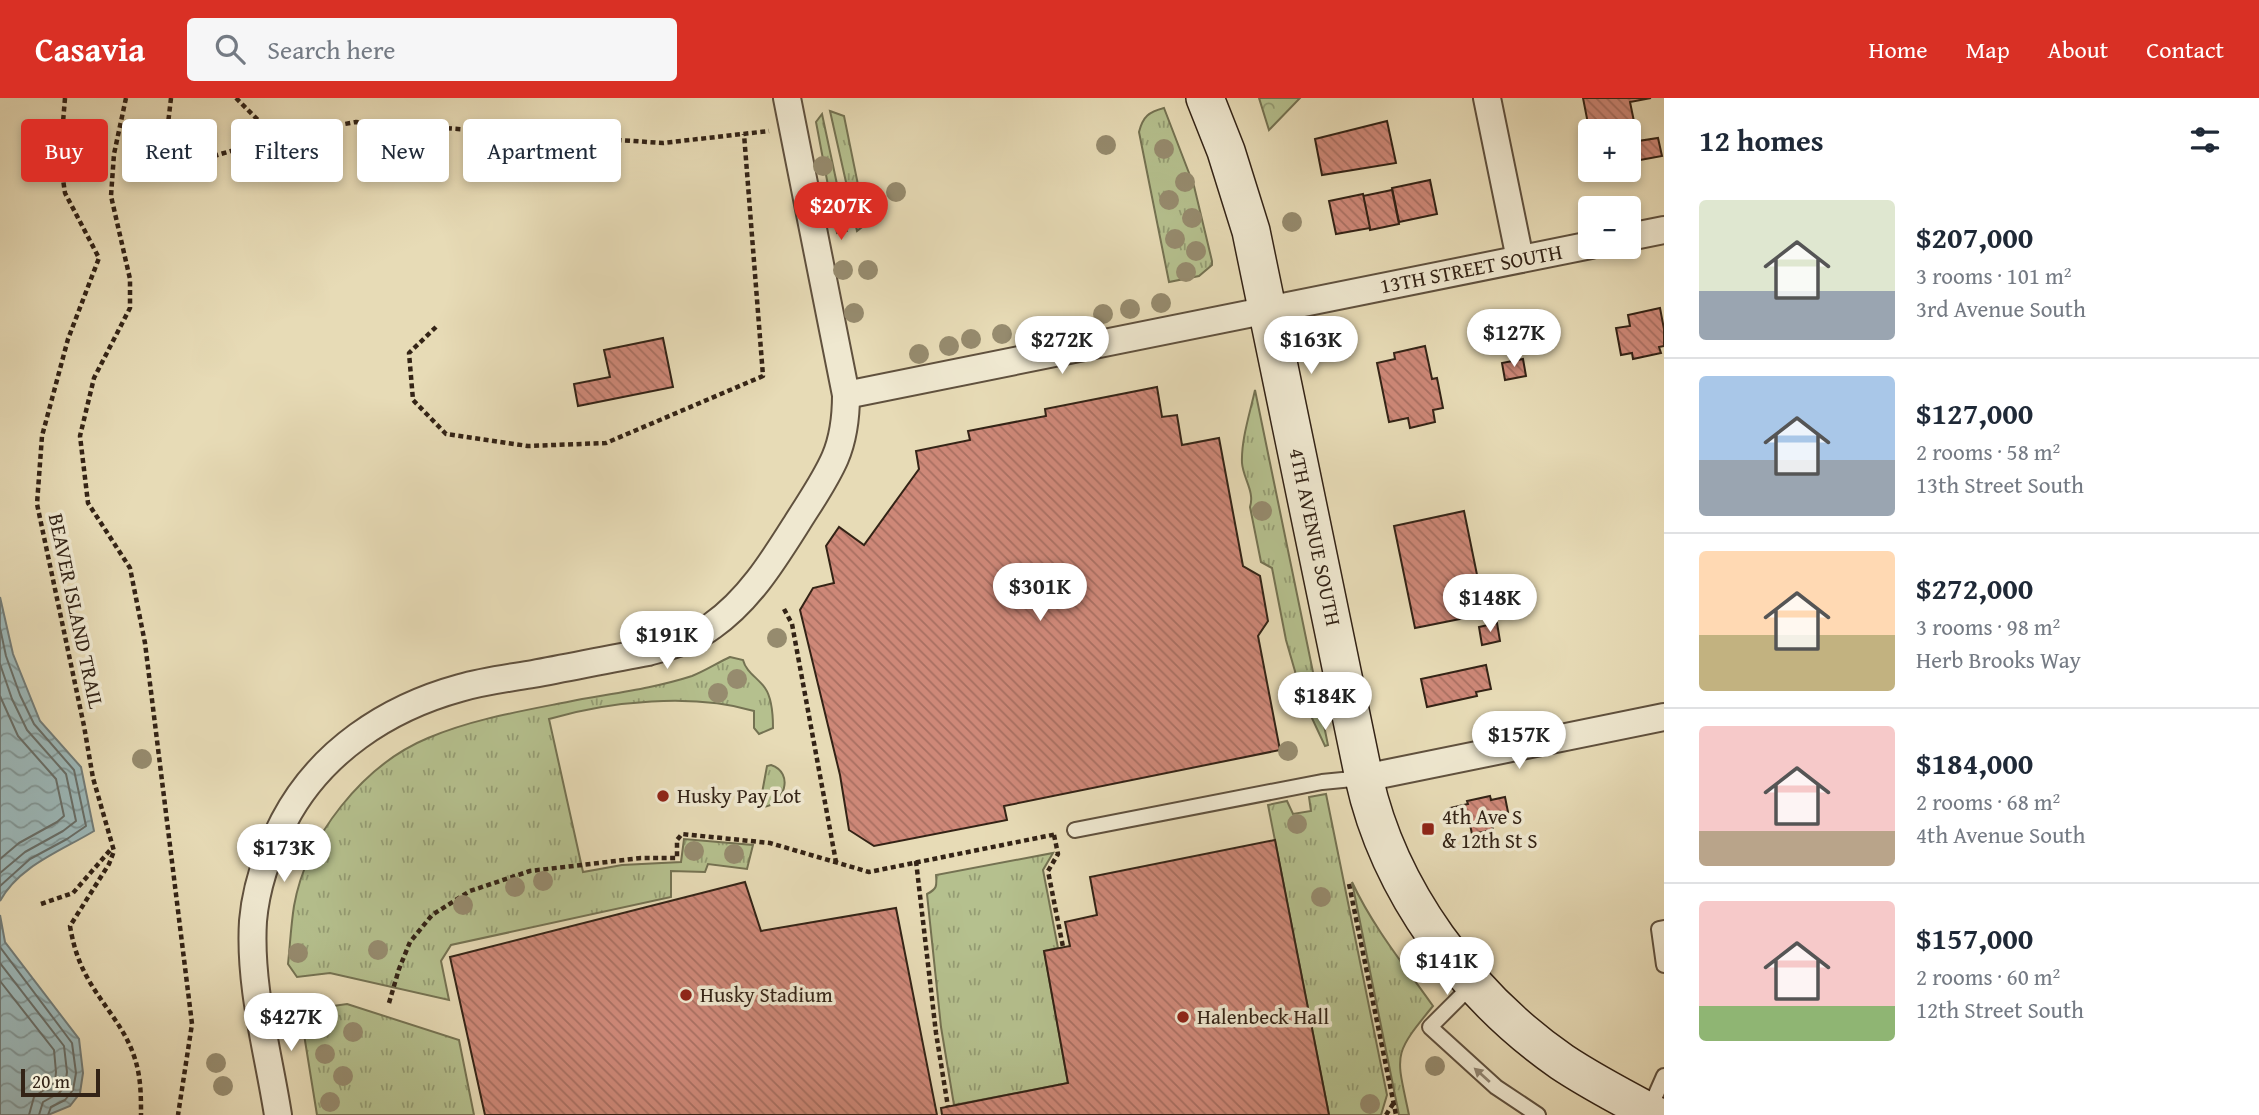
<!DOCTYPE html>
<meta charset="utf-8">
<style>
:root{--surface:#fff;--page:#f6f6f7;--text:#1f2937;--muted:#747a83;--line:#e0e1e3;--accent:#d93025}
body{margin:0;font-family:"Gentium Book Plus",serif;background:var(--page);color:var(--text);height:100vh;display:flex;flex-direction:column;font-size:26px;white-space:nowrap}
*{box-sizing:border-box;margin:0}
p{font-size:23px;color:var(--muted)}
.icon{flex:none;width:38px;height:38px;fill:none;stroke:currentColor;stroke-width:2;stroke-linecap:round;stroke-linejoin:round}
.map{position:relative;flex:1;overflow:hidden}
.details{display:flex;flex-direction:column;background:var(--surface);width:595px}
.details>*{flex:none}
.banner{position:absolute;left:21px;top:21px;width:665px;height:63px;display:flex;gap:14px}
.controls{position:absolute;left:1578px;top:21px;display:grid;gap:14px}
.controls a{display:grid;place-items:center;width:63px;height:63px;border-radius:7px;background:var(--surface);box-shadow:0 4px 10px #0003;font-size:35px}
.scale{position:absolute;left:21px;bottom:18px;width:79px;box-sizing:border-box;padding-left:7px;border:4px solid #332316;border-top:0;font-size:19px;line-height:24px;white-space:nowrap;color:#332316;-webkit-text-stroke:5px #efe8d0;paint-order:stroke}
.price{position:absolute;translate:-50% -60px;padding:0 16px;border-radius:24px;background:#fff;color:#222;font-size:23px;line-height:46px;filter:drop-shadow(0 2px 4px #0008)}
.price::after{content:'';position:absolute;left:50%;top:42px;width:21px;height:16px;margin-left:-10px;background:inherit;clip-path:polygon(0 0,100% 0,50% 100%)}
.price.selected{background:var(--accent);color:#fff}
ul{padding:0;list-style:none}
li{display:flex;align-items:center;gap:21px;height:175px;padding:0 35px}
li+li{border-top:2px solid var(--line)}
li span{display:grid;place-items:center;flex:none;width:196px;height:140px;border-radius:7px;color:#555}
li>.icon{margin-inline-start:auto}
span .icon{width:84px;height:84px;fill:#fffc;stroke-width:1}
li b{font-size:30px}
h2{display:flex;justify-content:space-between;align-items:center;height:84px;padding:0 35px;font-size:30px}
.tag{padding:0 24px;border-radius:7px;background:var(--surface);box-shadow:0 4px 10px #0003;font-size:24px;line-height:63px}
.tag.selected{background:var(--accent);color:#fff}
header{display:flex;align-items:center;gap:42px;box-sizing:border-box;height:98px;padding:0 35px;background:var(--accent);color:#fff}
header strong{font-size:33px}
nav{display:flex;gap:38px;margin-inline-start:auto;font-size:24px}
.search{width:490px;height:63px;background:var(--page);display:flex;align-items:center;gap:18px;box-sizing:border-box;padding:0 24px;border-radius:7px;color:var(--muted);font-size:26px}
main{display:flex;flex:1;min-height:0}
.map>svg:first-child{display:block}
.grass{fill:url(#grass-tufts);stroke:#747252;stroke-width:2}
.forest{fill:url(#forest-crowns);stroke:#747252;stroke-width:2}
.water{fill:url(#water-waves);stroke:#727c78;stroke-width:2}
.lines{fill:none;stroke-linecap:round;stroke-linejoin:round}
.shore{stroke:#686e68;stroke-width:2}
.building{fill:url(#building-back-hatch);stroke:#332316;stroke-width:2}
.lane-casing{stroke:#60513e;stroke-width:18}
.street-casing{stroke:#60513e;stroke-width:30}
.secondary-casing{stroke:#332316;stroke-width:40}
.path{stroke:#332316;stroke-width:4.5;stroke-dasharray:5 3.5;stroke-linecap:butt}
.lane{stroke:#efe8d0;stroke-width:14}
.street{stroke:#efe8d0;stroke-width:26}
.secondary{stroke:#efe8d0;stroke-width:37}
.tree{fill:#968b6e}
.oneway{fill:#918673}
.poi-dot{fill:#8f2418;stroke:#efe8d0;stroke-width:2.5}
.labels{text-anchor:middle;stroke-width:7;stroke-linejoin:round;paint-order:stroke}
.street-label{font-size:21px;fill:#332316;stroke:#efe8d0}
.poi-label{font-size:21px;fill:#332316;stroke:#efe8d0;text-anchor:start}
</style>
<header>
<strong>Casavia</strong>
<div class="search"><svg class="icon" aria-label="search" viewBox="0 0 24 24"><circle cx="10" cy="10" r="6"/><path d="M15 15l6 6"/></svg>Search here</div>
<nav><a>Home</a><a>Map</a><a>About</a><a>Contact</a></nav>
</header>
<main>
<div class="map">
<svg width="1664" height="1017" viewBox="0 0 1664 1017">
<defs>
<pattern id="grass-tufts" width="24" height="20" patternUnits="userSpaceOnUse" patternTransform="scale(1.75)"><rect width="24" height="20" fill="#b5c08e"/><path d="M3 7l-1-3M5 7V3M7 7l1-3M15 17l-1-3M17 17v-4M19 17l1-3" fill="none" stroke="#949c73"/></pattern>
<pattern id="forest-crowns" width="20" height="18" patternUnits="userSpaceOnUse" patternTransform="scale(1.75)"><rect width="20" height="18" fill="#b5c08e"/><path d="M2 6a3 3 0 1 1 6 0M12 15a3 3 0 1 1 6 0" fill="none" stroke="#949c73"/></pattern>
<pattern id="water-waves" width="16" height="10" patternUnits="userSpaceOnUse" patternTransform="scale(1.75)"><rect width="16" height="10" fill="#9cb8b9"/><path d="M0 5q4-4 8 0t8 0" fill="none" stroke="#809595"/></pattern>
<pattern id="building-back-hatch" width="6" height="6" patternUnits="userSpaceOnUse" patternTransform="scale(1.75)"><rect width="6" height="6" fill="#ce8878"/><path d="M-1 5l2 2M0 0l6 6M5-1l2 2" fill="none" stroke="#a86f61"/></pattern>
</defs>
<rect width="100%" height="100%" fill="#e7dbb6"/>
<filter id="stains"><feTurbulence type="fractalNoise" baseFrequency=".00286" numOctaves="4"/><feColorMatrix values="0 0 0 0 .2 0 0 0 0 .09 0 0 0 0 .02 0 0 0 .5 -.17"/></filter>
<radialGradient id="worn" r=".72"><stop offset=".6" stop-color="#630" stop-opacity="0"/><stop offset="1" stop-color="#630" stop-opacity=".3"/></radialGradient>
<g class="grass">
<path d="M1164 10 1194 88 1212 163V167L1199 178 1169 184 1139 34C1143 18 1149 14 1164 10Z"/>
<path d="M830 13 844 18 866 126 857 133Z"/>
<path d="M822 16 847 133 837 135 816 24Z"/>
<path d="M1255 292 1328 647 1325 648 1303 601 1286 542 1272 470 1261 464 1250 409C1255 394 1243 380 1242 365 1241 342 1250 315 1255 292Z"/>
<path d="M730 559 743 562C746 574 758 580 765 590 772 600 773 618 773 630L759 636 754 630V613C693 595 610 603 549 621L583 774 622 767 681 764 684 741 753 747 747 771 708 766 705 774 671 773V799L451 847 441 863 449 902 330 875 297 879 288 866C290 847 291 827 294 808 306 739 363 667 428 640 475 620 528 612 577 602 615 595 655 590 692 578 705 573 717 565 730 559Z"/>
<path d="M771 667C795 675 784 707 763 709L760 706 767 668Z"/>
<path d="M1326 696 1387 997 1381 1017H1329L1268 707 1287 703 1293 716 1311 713 1309 699Z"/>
<path d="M1053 755 1043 772 1058 850 1044 853 1068 985 954 1007 941 929 927 796C937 791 937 788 936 777Z"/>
<path d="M1352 784C1373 829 1404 867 1433 908 1392 958 1396 955 1409 1017H1399Z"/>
<path d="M347 906 459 942 474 1017H317L302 924 305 912Z"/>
</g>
<path class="forest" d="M1259 0H1300L1269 32Z"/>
<g class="water">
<path d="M0 499 13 556 40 623 81 669 94 733C61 753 19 768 0 803Z"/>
<path d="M0 817 5 844 79 941 83 975 80 995 70 1008 48 1017H0Z"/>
</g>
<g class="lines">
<g class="shore">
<path d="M0 530 6 558 20 597 34 626 74 672 86 728 67 741 30 761 0 788"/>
<path d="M0 566 12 601 27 632 66 676 76 723 63 733 25 754 0 775"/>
<path d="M0 598 18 638 56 681 64 718 57 724 19 745 0 761"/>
<path d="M0 849 72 945 76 975 73 992 65 1002 51 1009 48 1017"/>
<path d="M0 865 64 948 67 974 65 988 59 995 43 1004 39 1017"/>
<path d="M0 883 54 952 56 974 55 984 34 999 29 1017"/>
</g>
</g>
<g class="building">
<path d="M1583 0H1651L1630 4 1638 43 1658 40 1662 58 1629 64V33H1591V41Z"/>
<path d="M1387 23 1396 65 1322 77 1315 41Z"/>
<path d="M1430 82 1437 116 1399 124 1392 90Z"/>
<path d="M1392 92 1399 126 1370 132 1363 98Z"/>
<path d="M1363 96 1370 130 1336 136 1329 103Z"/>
<path d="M1660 210 1664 231V248L1659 249 1661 255 1633 261 1632 255 1621 257 1616 230 1630 228 1628 217Z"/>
<path d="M663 240 673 289 578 308 574 286 610 279 604 252Z"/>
<path d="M1425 248 1432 281 1437 280 1443 310 1433 312 1435 324 1410 330 1408 320 1389 324 1377 265 1395 261 1394 255Z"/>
<path d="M1523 261 1526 278 1505 282 1502 265Z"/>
<path d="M1157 289 1162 319 1177 317 1182 347 1219 340 1243 468 1260 478 1268 523 1258 538 1280 652 1004 708 1007 722 874 748 849 732 840 677 800 512 813 490 834 485 826 448 839 429 864 447 919 371 916 353 970 342 968 333 1046 318 1045 311Z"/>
<path d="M1464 413 1485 516 1415 530 1394 428Z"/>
<path d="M1497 525 1500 543 1482 547 1479 529Z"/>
<path d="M1486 567 1491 591 1476 594 1477 598 1427 609 1421 581Z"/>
<path d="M1490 698 1491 702 1505 699 1508 714 1490 718 1493 732 1472 736 1469 722 1452 725 1450 710 1468 706 1467 703Z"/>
<path d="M1275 742 1329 1017H942L941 1010 1068 985 1044 853 1070 848 1065 824 1097 817 1090 779Z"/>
<path d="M745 784 761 833 896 810 937 1017H485L450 859Z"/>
</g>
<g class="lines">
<g class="lane-casing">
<g id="lane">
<path d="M1075 732 1322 684 1363 680"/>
<path d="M1664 830 1659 831 1664 867"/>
<path d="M1473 886 1430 929 1496 989 1538 1017"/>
<path d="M1649 1012 1664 978"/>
</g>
</g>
<g class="street-casing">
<g id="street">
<path d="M1487 0 1520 161"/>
<path d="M1629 139 1664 132"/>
<path d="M846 297 1591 147"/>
<path d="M1364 680 1664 619"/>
<path d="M278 1017C268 953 249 888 253 823 256 788 268 754 284 723 320 654 387 610 460 590 484 583 509 580 533 576 571 569 609 561 648 554 669 548 694 542 712 528 749 502 773 463 797 425 810 404 825 383 835 360 844 339 846 319 846 297L787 0"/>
</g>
</g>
<g class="secondary-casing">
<path id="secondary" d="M1205 0 1226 53 1251 133 1364 680C1389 793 1467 898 1562 964 1592 984 1623 1000 1655 1017"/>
</g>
<g class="path">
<path d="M65 0 60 61 65 95 99 160 68 241 42 338 37 406 84 628 93 680 114 753 109 766 70 828C73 846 78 863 87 879 102 907 124 928 134 958 141 978 141 997 141 1017"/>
<path d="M126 0 114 56 111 98 130 181V210L94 280 80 338 88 405 130 470 145 545 192 926 178 1017"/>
<path d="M171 0 166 43 187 66 288 36 356 24 663 45 769 33"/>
<path d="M236 0 276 40"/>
<path d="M436 229 409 255 413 302 446 336 528 348 606 345 763 278 744 36"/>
<path d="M784 511 792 526 836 764"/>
<path d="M1054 737 1058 756 1048 773 1063 849"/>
<path d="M916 763 936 935 948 1009"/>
<path d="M1349 786 1396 1017"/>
<path d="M41 806 73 795 112 750"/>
<path d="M389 905 399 871 410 844 432 817 470 793 530 773 641 760H677V742L682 736 770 745 869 774 1057 736"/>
<path d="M1386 1017 1393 1006"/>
</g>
<use href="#lane" class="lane"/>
<use href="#street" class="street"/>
<use href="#secondary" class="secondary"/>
</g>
<g class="tree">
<circle cx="1106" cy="47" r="10"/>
<circle cx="1164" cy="51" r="10"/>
<circle cx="823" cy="68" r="10"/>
<circle cx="1185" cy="84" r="10"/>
<circle cx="896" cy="94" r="10"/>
<circle cx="849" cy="101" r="10"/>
<circle cx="1169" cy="102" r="10"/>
<circle cx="1192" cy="120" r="10"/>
<circle cx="1292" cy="124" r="10"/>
<circle cx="1175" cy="141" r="10"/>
<circle cx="1196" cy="153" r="10"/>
<circle cx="843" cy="172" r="10"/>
<circle cx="868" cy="172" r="10"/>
<circle cx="1186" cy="174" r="10"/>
<circle cx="1161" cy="205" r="10"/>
<circle cx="1130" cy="211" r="10"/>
<circle cx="854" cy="215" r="10"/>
<circle cx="1103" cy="216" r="10"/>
<circle cx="1002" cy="236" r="10"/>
<circle cx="971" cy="241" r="10"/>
<circle cx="949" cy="248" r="10"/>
<circle cx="919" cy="256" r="10"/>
<circle cx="1262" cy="413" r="10"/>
<circle cx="777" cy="540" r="10"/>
<circle cx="737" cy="581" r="10"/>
<circle cx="718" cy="595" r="10"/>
<circle cx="1288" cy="653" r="10"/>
<circle cx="142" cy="661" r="10"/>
<circle cx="1297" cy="726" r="10"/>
<circle cx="694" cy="753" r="10"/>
<circle cx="734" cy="756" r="10"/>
<circle cx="543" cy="783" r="10"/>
<circle cx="515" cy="789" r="10"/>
<circle cx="1321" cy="799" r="10"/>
<circle cx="463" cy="807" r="10"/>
<circle cx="378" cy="852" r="10"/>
<circle cx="298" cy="855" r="10"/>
<circle cx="353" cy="934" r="10"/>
<circle cx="325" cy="956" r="10"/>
<circle cx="216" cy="965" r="10"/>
<circle cx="1435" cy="968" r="10"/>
<circle cx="343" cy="978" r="10"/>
<circle cx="223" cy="988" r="10"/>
<circle cx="330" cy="1004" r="10"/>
<circle cx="1370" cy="1006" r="10"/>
</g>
<defs><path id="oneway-solid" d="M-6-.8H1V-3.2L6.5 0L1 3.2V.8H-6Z" transform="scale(1.75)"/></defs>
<use class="oneway" href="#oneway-solid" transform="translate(1482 977) rotate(-138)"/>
<g class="poi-dot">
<circle cx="663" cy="698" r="7"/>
<rect x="1421" y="724" width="14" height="14" rx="3.5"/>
<circle cx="686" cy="897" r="7"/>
<circle cx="1183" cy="919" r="7"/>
</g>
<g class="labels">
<g class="street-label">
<text transform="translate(1471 171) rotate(-11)" y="7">13TH STREET SOUTH</text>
<text transform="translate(1315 439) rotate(78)" y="7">4TH AVENUE SOUTH</text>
<text transform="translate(76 513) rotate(78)" y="7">BEAVER ISLAND TRAIL</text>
</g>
<g class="poi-label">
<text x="677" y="705">Husky Pay Lot</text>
<text x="1442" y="726">4th Ave S<tspan x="1442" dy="24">&amp; 12th St S</tspan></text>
<text x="700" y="904">Husky Stadium</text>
<text x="1197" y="926">Halenbeck Hall</text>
</g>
</g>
<rect width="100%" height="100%" filter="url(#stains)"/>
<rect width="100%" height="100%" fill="url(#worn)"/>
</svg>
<div class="controls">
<a>+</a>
<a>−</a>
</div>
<div class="scale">20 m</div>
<b class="price selected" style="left:841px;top:144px">$207K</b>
<b class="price" style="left:1514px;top:271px">$127K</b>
<b class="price" style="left:1062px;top:278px">$272K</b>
<b class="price" style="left:1311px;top:278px">$163K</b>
<b class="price" style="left:1040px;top:525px">$301K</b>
<b class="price" style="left:1490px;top:536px">$148K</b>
<b class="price" style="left:667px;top:573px">$191K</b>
<b class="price" style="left:1325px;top:634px">$184K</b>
<b class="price" style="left:1519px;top:673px">$157K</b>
<b class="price" style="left:284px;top:786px">$173K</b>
<b class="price" style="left:1447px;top:899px">$141K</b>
<b class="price" style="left:291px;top:955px">$427K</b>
<div class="banner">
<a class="tag selected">Buy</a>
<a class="tag">Rent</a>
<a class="tag">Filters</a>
<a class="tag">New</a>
<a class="tag">Apartment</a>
</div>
</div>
<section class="details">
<h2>12 homes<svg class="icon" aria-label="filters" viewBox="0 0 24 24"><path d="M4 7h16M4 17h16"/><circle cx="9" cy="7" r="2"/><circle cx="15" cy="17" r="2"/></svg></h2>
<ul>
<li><span style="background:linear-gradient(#dfe7d0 65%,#9aa5b1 0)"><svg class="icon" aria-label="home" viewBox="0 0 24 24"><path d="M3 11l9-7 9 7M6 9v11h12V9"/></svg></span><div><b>$207,000</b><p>3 rooms · 101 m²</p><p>3rd Avenue South</p></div></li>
<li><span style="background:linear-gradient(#a9c7e8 60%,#9aa5b1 0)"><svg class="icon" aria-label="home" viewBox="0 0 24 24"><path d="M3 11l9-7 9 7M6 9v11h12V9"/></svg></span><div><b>$127,000</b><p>2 rooms · 58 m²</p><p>13th Street South</p></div></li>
<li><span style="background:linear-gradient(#ffd9b3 60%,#c2b280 0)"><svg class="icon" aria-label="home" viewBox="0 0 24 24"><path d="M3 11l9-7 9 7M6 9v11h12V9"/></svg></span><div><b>$272,000</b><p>3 rooms · 98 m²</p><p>Herb Brooks Way</p></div></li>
<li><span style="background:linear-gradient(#f6c9c9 75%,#b9a48a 0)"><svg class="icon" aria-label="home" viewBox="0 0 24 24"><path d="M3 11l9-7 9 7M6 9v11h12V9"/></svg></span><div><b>$184,000</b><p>2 rooms · 68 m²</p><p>4th Avenue South</p></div></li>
<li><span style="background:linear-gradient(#f6c9c9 75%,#8fb573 0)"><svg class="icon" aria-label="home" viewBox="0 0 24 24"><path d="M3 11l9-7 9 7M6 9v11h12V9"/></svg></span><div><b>$157,000</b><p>2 rooms · 60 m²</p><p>12th Street South</p></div></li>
</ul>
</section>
</main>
